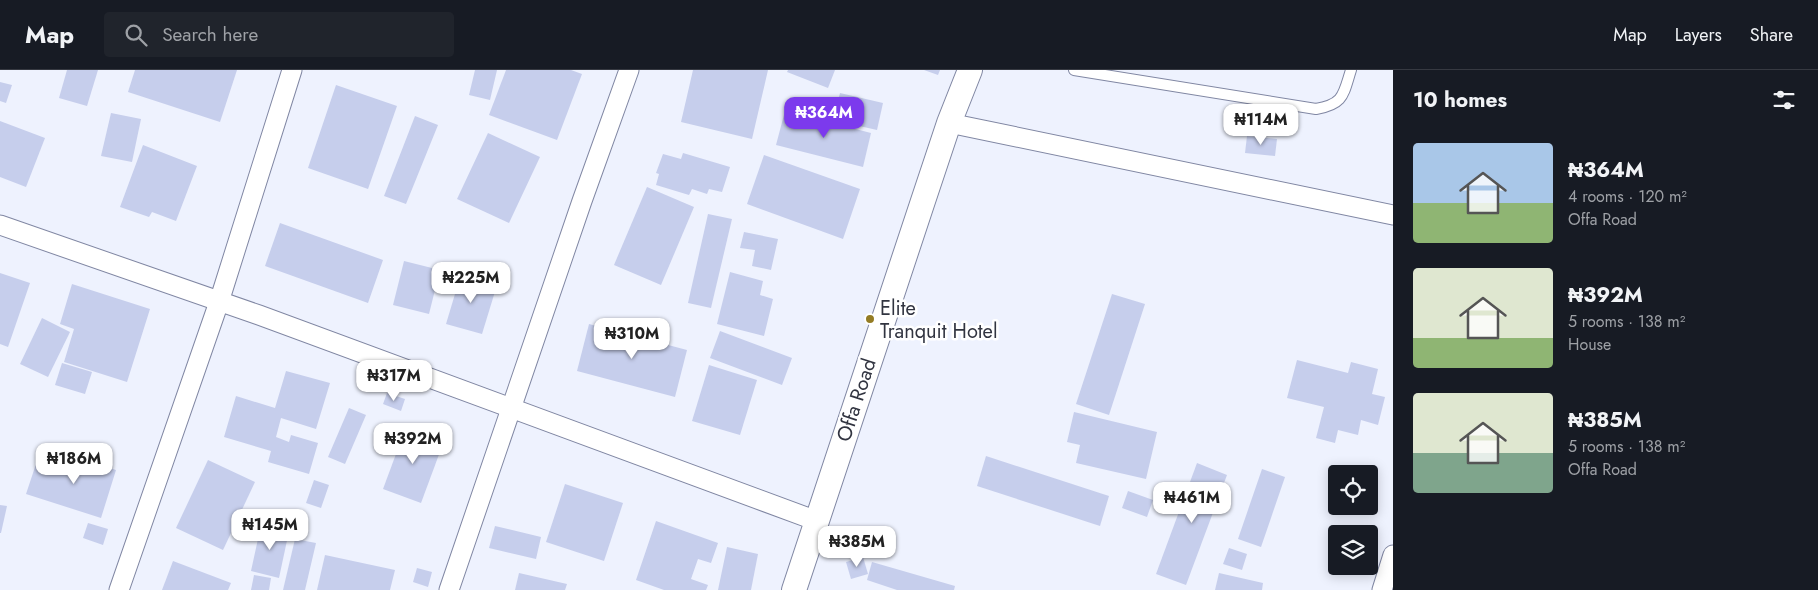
<!DOCTYPE html>
<meta charset="utf-8">
<style>
:root{--surface:#171b24;--page:#20242c;--text:#f1f3f6;--muted:#9ea1a6;--line:#363941;--accent:#7c3aed}
body{margin:0;font-family:Jost,sans-serif;background:var(--page);color:var(--text);height:100vh;display:flex;flex-direction:column;font-size:19px;white-space:nowrap}
*{box-sizing:border-box;margin:0}
p{font-size:16px;color:var(--muted)}
.icon{flex:none;width:28px;height:28px;fill:none;stroke:currentColor;stroke-width:2;stroke-linecap:round;stroke-linejoin:round}
.map{position:relative;flex:1;overflow:hidden}
.panel{display:flex;flex-direction:column;background:var(--surface);width:425px}
.panel>*{flex:none}
.buttons{position:absolute;left:1328px;top:395px;display:grid;gap:10px}
.buttons a{display:grid;place-items:center;width:50px;height:50px;border-radius:5px;background:var(--surface);box-shadow:0 2px 12px #0003;font-size:25px}
.price{position:absolute;translate:-50% -42px;padding:0 11px;border-radius:10px;background:#fff;color:#222;font-size:16px;line-height:32px;filter:drop-shadow(0 1px 2px #0008)}
.price::after{content:'';position:absolute;left:50%;top:30px;width:15px;height:11px;margin-left:-8px;background:inherit;clip-path:polygon(0 0,100% 0,50% 100%)}
.price.current{background:var(--accent);color:#fff}
ul{padding:0;list-style:none}
li{display:flex;align-items:center;gap:15px;height:125px;padding:0 20px}
li span{display:grid;place-items:center;flex:none;width:140px;height:100px;border-radius:5px;color:#555}
li>.icon{margin-inline-start:auto}
span .icon{width:60px;height:60px;fill:#fffc;stroke-width:1}
li b{font-size:21px}
h2{display:flex;justify-content:space-between;align-items:center;height:60px;padding:0 20px;font-size:21px}
header{display:flex;align-items:center;gap:30px;box-sizing:border-box;height:70px;padding:0 25px;background:var(--surface);border-bottom:1px solid var(--line)}
header strong{font-size:24px}
nav{display:flex;gap:28px;margin-inline-start:auto;font-size:18px}
.search{width:350px;height:45px;background:var(--page);display:flex;align-items:center;gap:12px;box-sizing:border-box;padding:0 18px;border-radius:5px;color:var(--muted);font-size:19px}
main{display:flex;flex:1;min-height:0}
.map>svg:first-child{display:block}
.building{fill:#c6ceec}
.lines{fill:none;stroke-linecap:round;stroke-linejoin:round}
.service-casing{stroke:#8087a3;stroke-width:12}
.minor-casing{stroke:#8087a3;stroke-width:21}
.tertiary-casing{stroke:#8087a3;stroke-width:26}
.service{stroke:#fff;stroke-width:10}
.minor{stroke:#fff;stroke-width:19}
.tertiary{stroke:#fff;stroke-width:24}
.poi-dot{fill:#947c24;stroke:#fff;stroke-width:2}
.labels{text-anchor:middle;stroke-width:5;stroke-linejoin:round;paint-order:stroke}
.poi-label{font-size:20px;fill:#313440;stroke:#fff;text-anchor:start}
.street-label{font-size:20px;fill:#313440;stroke:#fff}
</style>
<header>
<strong>Map</strong>
<div class="search"><svg class="icon" aria-label="search" viewBox="0 0 24 24"><circle cx="10" cy="10" r="6"/><path d="M15 15l6 6"/></svg>Search here</div>
<nav><a>Map</a><a>Layers</a><a>Share</a></nav>
</header>
<main>
<div class="map">
<svg width="1393" height="520" viewBox="0 0 1393 520">
<rect width="100%" height="100%" fill="#eef2fe"/>
<g class="building">
<path d="M67 0H98L87 36 59 28Z"/>
<path d="M135 0H237L220 52 128 22Z"/>
<path d="M475 0H497L490 30 469 25Z"/>
<path d="M506 0H571L582 4 557 70 489 45Z"/>
<path d="M693 0H768L752 69 681 52Z"/>
<path d="M788 0H835L828 18 787 2Z"/>
<path d="M924 0H940L938 5Z"/>
<path d="M0 12 12 15 6 33 0 31Z"/>
<path d="M336 15 397 36 368 119 308 98Z"/>
<path d="M840 23 883 33 877 60 833 50Z"/>
<path d="M785 41 871 63 863 97 776 75Z"/>
<path d="M111 43 141 49 132 92 101 86Z"/>
<path d="M415 46 438 55 406 134 384 126Z"/>
<path d="M0 51 45 68 26 117 0 107Z"/>
<path d="M488 63 540 87 509 153 457 129Z"/>
<path d="M1247 66 1277 69 1275 86 1245 83Z"/>
<path d="M143 75 197 96 176 151 152 142 149 147 120 137Z"/>
<path d="M683 83 730 97 722 122 709 119 707 124 692 119 689 125 656 115 659 104 656 103 663 84 681 89Z"/>
<path d="M764 85 860 119 843 169 747 134Z"/>
<path d="M647 117 694 137 661 215 614 195Z"/>
<path d="M708 144 732 149 711 238 688 233Z"/>
<path d="M280 153 383 190 368 233 265 196Z"/>
<path d="M744 162 778 169 771 200 752 196 755 180 740 178Z"/>
<path d="M404 191 440 200 429 244 393 235Z"/>
<path d="M730 202 763 211 760 225 773 229 764 266 717 254Z"/>
<path d="M0 203 30 213 8 277 0 274Z"/>
<path d="M461 204 497 215 482 264 446 254Z"/>
<path d="M72 214 150 239 127 312 64 292 74 259 60 254Z"/>
<path d="M1112 224 1145 234 1109 345 1076 334Z"/>
<path d="M42 248 70 262 48 307 20 294Z"/>
<path d="M589 254 687 280 675 327 577 301Z"/>
<path d="M720 261 792 288 782 315 710 288Z"/>
<path d="M1297 290 1348 303 1351 292 1378 299 1372 324 1385 327 1378 355 1361 350 1358 365 1338 360 1335 373 1316 368 1324 337 1287 328Z"/>
<path d="M62 293 92 302 85 324 55 315Z"/>
<path d="M709 295 757 310 740 365 692 351Z"/>
<path d="M286 301 330 313 316 359 281 348 276 367 289 372 291 365 318 373 309 404 268 392 271 381 224 367 236 326 275 338Z"/>
<path d="M387 323 405 329 401 341 383 334Z"/>
<path d="M349 338 366 345 345 394 328 387Z"/>
<path d="M1074 342 1157 362 1146 409 1076 393 1080 375 1067 372Z"/>
<path d="M406 357 444 371 421 433 383 419Z"/>
<path d="M72 386 116 400 101 448 26 424 37 391 67 400Z"/>
<path d="M986 386 1109 426 1100 456 977 416Z"/>
<path d="M208 390 255 412 223 480 176 458Z"/>
<path d="M1197 393 1227 405 1186 515 1156 504Z"/>
<path d="M1262 399 1285 407 1261 477 1238 469Z"/>
<path d="M314 410 329 415 321 438 306 433Z"/>
<path d="M565 414 623 433 604 491 546 472Z"/>
<path d="M1128 421 1153 430 1147 447 1122 438Z"/>
<path d="M0 435 7 436 1 463H0Z"/>
<path d="M656 451 718 473 711 493 698 489 691 509 708 515 706 520H664L636 510Z"/>
<path d="M88 453 108 459 103 475 83 468Z"/>
<path d="M261 455 289 461 279 508 251 501Z"/>
<path d="M495 456 541 467 536 489 489 478Z"/>
<path d="M295 469 316 473 305 520H283Z"/>
<path d="M727 477 758 484 751 520H718Z"/>
<path d="M1229 478 1247 484 1242 500 1223 494Z"/>
<path d="M325 485 395 500 390 520H317Z"/>
<path d="M863 487 868 504 851 509 846 492Z"/>
<path d="M173 491 231 513 228 520H162Z"/>
<path d="M872 492 955 516 954 520H897L867 510Z"/>
<path d="M417 498 432 502 428 517 413 512Z"/>
<path d="M519 503 567 514 565 520H515Z"/>
<path d="M1219 503 1263 513 1262 520H1215Z"/>
<path d="M254 505 271 508 269 520H251Z"/>
</g>
<g class="lines">
<g class="service-casing">
<path id="service" d="M1074 0 1316 39C1344 34 1343 25 1351 0"/>
</g>
<g class="minor-casing">
<g id="minor">
<path d="M949 53 1393 145"/>
<path d="M0 155 259 245 817 451"/>
<path d="M119 520 219 232 292 0"/>
<path d="M449 520 582 131 629 0"/>
<path d="M1382 520 1393 485"/>
</g>
</g>
<g class="tertiary-casing">
<path id="tertiary" d="M794 520 922 134 949 53 970 0"/>
</g>
<use href="#service" class="service"/>
<use href="#minor" class="minor"/>
<use href="#tertiary" class="tertiary"/>
</g>
<circle class="poi-dot" cx="870" cy="249" r="5"/>
<g class="labels">
<g class="poi-label">
<text x="880" y="245">Elite<tspan x="880" dy="23">Tranquit Hotel</tspan></text>
</g>
<g class="street-label">
<text transform="translate(856 330) rotate(-72)" y="7">Offa Road</text>
</g>
</g>
</svg>
<div class="buttons">
<a><svg class="icon" aria-label="locate" viewBox="0 0 24 24"><circle cx="12" cy="12" r="6"/><path d="M12 2v4M12 18v4M2 12h4M18 12h4"/></svg></a>
<a><svg class="icon" aria-label="layers" viewBox="0 0 24 24"><path d="M12 4l9 5-9 5-9-5zM3 14l9 5 9-5"/></svg></a>
</div>
<b class="price current" style="left:824px;top:69px">₦364M</b>
<b class="price" style="left:1261px;top:76px">₦114M</b>
<b class="price" style="left:471px;top:234px">₦225M</b>
<b class="price" style="left:632px;top:290px">₦310M</b>
<b class="price" style="left:394px;top:332px">₦317M</b>
<b class="price" style="left:413px;top:395px">₦392M</b>
<b class="price" style="left:74px;top:415px">₦186M</b>
<b class="price" style="left:1192px;top:454px">₦461M</b>
<b class="price" style="left:270px;top:481px">₦145M</b>
<b class="price" style="left:857px;top:498px">₦385M</b>
</div>
<section class="panel">
<h2>10 homes<svg class="icon" aria-label="filters" viewBox="0 0 24 24"><path d="M4 7h16M4 17h16"/><circle cx="9" cy="7" r="2"/><circle cx="15" cy="17" r="2"/></svg></h2>
<ul>
<li><span style="background:linear-gradient(#a9c7e8 60%,#8fb573 0)"><svg class="icon" aria-label="home" viewBox="0 0 24 24"><path d="M3 11l9-7 9 7M6 9v11h12V9"/></svg></span><div><b>₦364M</b><p>4 rooms · 120 m²</p><p>Offa Road</p></div></li>
<li><span style="background:linear-gradient(#dfe7d0 70%,#8fb573 0)"><svg class="icon" aria-label="home" viewBox="0 0 24 24"><path d="M3 11l9-7 9 7M6 9v11h12V9"/></svg></span><div><b>₦392M</b><p>5 rooms · 138 m²</p><p>House</p></div></li>
<li><span style="background:linear-gradient(#dfe7d0 60%,#7fa58c 0)"><svg class="icon" aria-label="home" viewBox="0 0 24 24"><path d="M3 11l9-7 9 7M6 9v11h12V9"/></svg></span><div><b>₦385M</b><p>5 rooms · 138 m²</p><p>Offa Road</p></div></li>
</ul>
</section>
</main>
